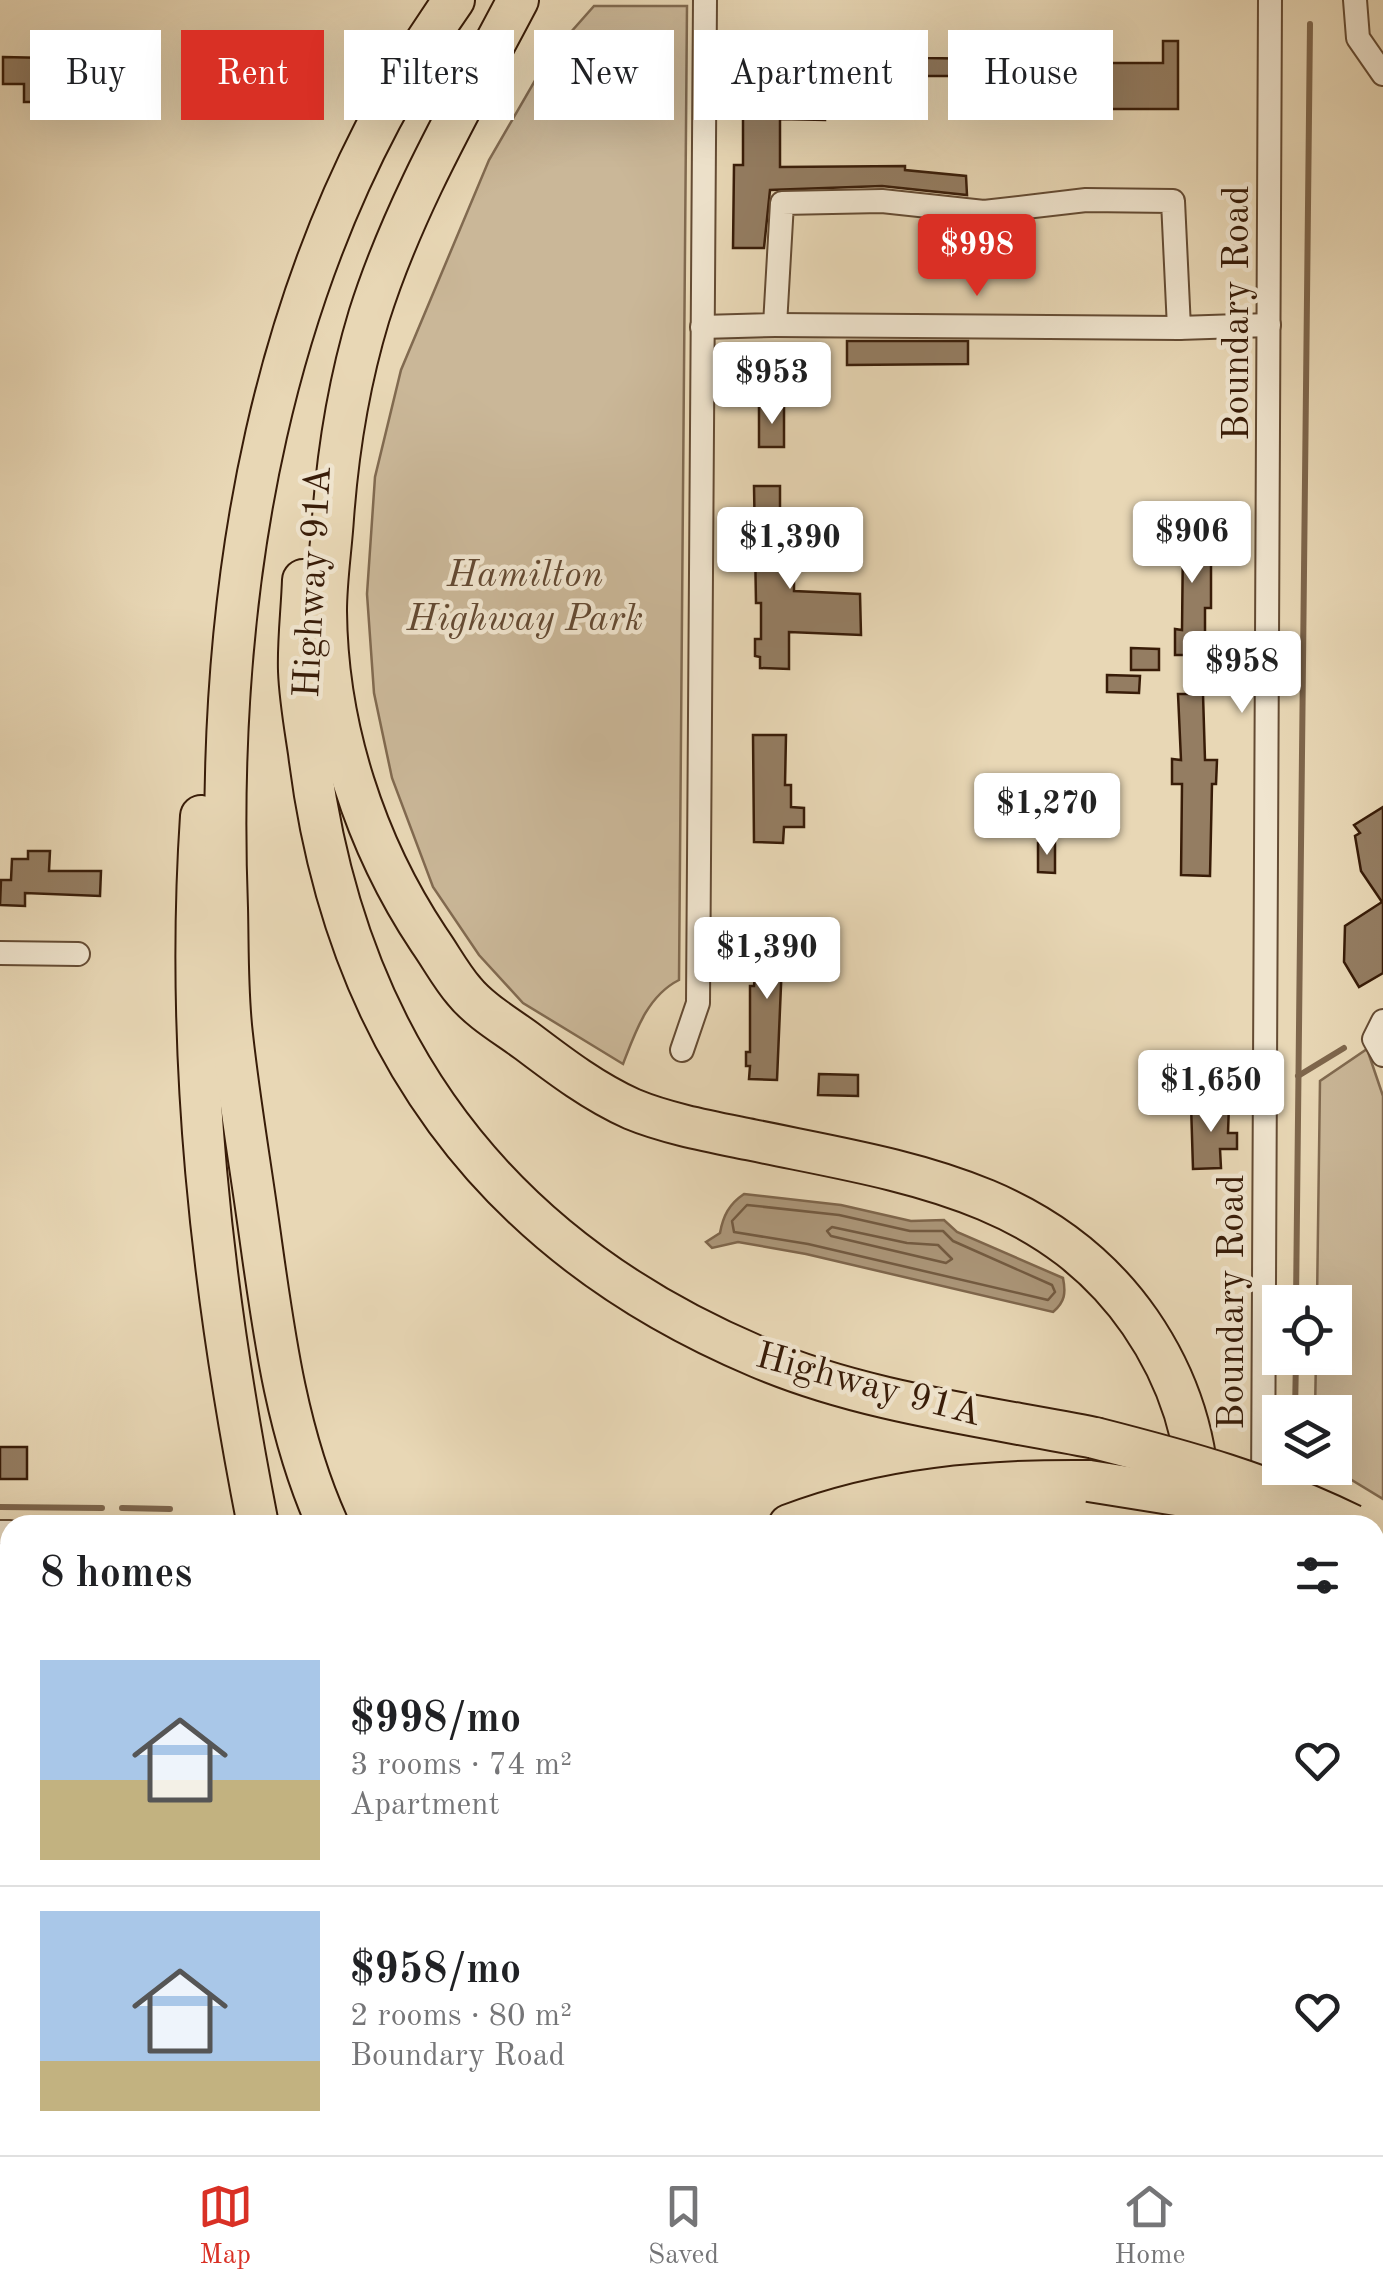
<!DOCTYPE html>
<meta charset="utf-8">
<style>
:root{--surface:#fff;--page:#f2f2f2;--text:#202124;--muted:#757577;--line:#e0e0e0;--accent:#d93025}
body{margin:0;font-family:"Old Standard TT",serif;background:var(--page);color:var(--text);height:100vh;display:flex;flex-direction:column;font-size:38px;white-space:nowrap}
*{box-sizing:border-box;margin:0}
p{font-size:32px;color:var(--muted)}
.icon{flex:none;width:55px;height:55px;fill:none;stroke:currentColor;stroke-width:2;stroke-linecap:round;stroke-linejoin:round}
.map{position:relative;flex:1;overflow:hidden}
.panel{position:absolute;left:0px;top:1515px;width:1385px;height:640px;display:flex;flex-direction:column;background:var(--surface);border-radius:30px 30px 0 0;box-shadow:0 10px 40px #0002}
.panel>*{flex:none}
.guide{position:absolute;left:30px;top:30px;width:1325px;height:90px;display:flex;gap:20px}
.controls{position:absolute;left:1262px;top:1285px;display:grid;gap:20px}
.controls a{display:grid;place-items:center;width:90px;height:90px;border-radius:0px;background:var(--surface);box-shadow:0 10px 40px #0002;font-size:50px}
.price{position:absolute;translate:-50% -85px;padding:0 22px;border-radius:10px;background:#fff;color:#222;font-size:32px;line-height:65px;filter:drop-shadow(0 2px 5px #0008)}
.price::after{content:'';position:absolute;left:50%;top:60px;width:30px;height:22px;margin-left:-15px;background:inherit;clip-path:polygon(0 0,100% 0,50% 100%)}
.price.selected{background:var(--accent);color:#fff}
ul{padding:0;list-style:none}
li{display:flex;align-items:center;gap:30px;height:250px;padding:0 40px}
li+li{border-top:2px solid var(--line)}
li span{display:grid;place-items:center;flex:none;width:280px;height:200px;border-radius:0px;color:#555}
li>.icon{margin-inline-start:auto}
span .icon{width:120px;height:120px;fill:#fffc;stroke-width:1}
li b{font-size:42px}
h2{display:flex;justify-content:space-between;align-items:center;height:120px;padding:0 40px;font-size:42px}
.chip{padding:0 35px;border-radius:0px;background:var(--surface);box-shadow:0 10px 40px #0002;font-size:35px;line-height:90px}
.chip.selected{background:var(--accent);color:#fff}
.tab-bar{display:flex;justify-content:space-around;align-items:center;height:140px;border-top:2px solid var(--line);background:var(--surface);font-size:28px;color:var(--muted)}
.tab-bar a{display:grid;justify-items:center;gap:5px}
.tab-bar .selected{color:var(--accent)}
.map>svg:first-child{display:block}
.green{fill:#cab798;stroke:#816a50;stroke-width:2.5}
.water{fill:#ac977a;stroke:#7e664c;stroke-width:2.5}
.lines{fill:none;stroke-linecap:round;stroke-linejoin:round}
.shore{stroke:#725a41;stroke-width:2.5}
.stream{stroke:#7e664c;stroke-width:6}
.building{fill:#947d62;stroke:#381c08;stroke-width:2.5}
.street-casing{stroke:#644b33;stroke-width:26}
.highway-casing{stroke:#381c08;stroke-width:44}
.street{stroke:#f0e5cf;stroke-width:22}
.highway{stroke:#e8d7b5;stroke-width:40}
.highway-bridge-casing{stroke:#381c08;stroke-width:44;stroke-linecap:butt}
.highway-bridge{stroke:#e8d7b5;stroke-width:40}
.labels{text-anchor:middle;stroke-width:9;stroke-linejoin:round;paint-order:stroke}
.street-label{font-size:38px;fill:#381c08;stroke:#f0e5cf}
.park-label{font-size:38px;font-style:italic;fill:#644a33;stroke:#f0e5cf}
</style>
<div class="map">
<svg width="1383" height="2155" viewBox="0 0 1383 2155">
<rect width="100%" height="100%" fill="#e8d7b5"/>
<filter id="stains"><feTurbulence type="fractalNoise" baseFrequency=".002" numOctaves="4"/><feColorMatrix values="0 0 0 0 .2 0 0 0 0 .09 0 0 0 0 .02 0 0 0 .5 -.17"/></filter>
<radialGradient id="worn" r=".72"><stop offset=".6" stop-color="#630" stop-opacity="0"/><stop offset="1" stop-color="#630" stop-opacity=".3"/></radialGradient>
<g class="green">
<path d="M594 6H687L679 980C647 996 635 1033 623 1064L523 1003 479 955 433 887 392 778 374 693 367 594 375 477 401 370 489 160 548 58Z"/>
<path d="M1367 1049 1383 1096V1499L1332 1468H1335V1412H1315L1316 1358H1335V1302H1317L1320 1081Z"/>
<path d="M0 1557H10V2145H28L19 2155H0Z"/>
</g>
<g class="water">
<path d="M744 1194 841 1205 911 1221 944 1220 957 1232 1063 1278C1066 1293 1065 1302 1053 1312L806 1254 738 1242 712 1248 706 1242 720 1233C723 1216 729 1204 744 1194Z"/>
<path d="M1383 1813V2155H928L942 2145H1375V1819Z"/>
</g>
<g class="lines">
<g class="shore">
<path d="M747 1205 839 1215 910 1231H943L953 1241 1052 1285 1055 1292 1048 1300 808 1244 734 1232 732 1221Z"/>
<path d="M832 1227 907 1243 938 1245 952 1259 946 1263 831 1236 827 1231Z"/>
</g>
<g class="stream">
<path d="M1298 1076 1344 1048"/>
<path d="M1296 1302 1310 24"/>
<path d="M1295 1412 1296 1358"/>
<path d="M1294 1486 1295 1468"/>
<path d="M0 1507 102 1508"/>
<path d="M122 1508 170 1509"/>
<path d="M0 2152 10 2140"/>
<path d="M465 2155 491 2145"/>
</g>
</g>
<g class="building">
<path d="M1053 41H1072V63H1163V41H1178V109H1053V91L950 90V76H862V83L832 82V95H812L813 78H819V53L878 55V49H916V55L927 58 1053 60Z"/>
<path d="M758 50 767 63H775V85H780V95L825 97V120L780 119V167L905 166V170L966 176 967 195 882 186 770 190 764 248H733L734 165H743V56Z"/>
<path d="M3 57 95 59 94 83H77V95L42 94V102H24V84H3Z"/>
<path d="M847 341H968V364L847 365Z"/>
<rect x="759" y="406" width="25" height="41"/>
<path d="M754 486H780V551H794V591L860 594 861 635 789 632V669L760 668V657L755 656V639H761V603H756Z"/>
<path d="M1174 512 1200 513 1199 563H1211V608H1205V646H1200V655H1175V629L1182 630 1183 540H1173Z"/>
<path d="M1131 648 1159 649V670H1131Z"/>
<path d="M1107 675 1140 676 1139 693 1107 692Z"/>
<path d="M1178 694H1203L1205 760H1217L1216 784H1212L1210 876 1181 875 1182 784H1172V759L1181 760Z"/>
<path d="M753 735H786L785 785H791V807L804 808V827H784L783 843 754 842Z"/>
<path d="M1383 807V973L1359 987 1344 962 1345 926 1382 902 1361 871 1355 836 1360 833 1354 825Z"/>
<path d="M1038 843H1055V873L1038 872Z"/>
<path d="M28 851H50L49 871H101L100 896 25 893V906L0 905 1 880H11L12 859H28Z"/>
<path d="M759 924H788V962H782L777 1080 749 1079 750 1066H746V1052H750V986H754Z"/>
<path d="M819 1074 858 1075V1096L818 1095Z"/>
<path d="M1191 1104H1229L1228 1133H1237V1149H1220L1221 1168 1193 1169Z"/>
<rect x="0" y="1447" width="27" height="32"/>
</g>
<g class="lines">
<g class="street-casing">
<g id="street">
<path d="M1355 0 1358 38 1383 74"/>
<path d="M775 325 1179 328"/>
<path d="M702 327 775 325 782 203 882 201 984 212 1086 200 1173 201 1179 328 1269 325"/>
<path d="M0 953 78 954"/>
<path d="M1383 1021 1374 1039 1383 1055"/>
<path d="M682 1050 698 1003 705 0"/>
<path d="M1263 1496 1270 0"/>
<path d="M0 1532H10"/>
<path d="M1375 1717 1383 1711"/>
<path d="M735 2155 750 2145"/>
</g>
</g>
<g class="highway-casing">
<g id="highway">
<path d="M518 0C464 103 404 205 369 316 349 382 338 450 333 518 331 549 326 580 326 611 327 727 365 844 429 940 441 957 451 976 464 991 480 1011 508 1027 528 1042 561 1067 594 1092 632 1109 668 1124 713 1132 752 1140 900 1171 1047 1188 1140 1322 1182 1383 1202 1450 1199 1525"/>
<path d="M303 580C302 610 298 641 299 671 300 698 305 726 309 753 344 1039 490 1244 758 1357 863 1402 984 1416 1095 1438"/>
<path d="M201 816C185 1055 212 1291 258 1525"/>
<path d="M328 1525C282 1424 271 1309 255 1200 247 1145 238 1090 232 1035 227 993 228 950 227 908 215 593 268 262 454 0"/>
<path d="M789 1525C886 1488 986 1480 1089 1481"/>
<path d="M910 1525C1001 1499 1097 1513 1188 1525"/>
<path d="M1375 1562 1383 1567"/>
<path d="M1375 1597 1383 1602"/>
<path d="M828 2145 843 2155"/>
<path d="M871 2145 884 2155"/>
<path d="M66 2155 76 2145"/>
<path d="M120 2155 130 2145"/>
<path d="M194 2155 204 2145"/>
<path d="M266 2155 277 2145"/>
</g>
</g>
<use href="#street" class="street"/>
<use href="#highway" class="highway"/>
<g class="highway-bridge-casing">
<g id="highway-bridge">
<path d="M1095 1438C1189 1462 1265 1483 1352 1525"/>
<path d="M1089 1481 1208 1500 1290 1525"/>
</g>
</g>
<use href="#highway-bridge" class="highway-bridge"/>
</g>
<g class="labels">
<g class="street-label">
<text transform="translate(1235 313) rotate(-90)" y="13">Boundary Road</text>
<text transform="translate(311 582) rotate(-87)" y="13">Highway 91A</text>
<text transform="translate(1230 1302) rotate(-90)" y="13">Boundary Road</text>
<text transform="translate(869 1383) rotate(15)" y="13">Highway 91A</text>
</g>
<g class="park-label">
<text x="525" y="586">Hamilton<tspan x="525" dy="44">Highway Park</tspan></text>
</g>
</g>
<rect width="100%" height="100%" filter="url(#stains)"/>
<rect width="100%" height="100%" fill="url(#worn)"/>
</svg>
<div class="controls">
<a><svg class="icon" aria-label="locate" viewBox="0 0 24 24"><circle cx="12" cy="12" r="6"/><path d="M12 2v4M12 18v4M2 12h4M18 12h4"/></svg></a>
<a><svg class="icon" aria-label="layers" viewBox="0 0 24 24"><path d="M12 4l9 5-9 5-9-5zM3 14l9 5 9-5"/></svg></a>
</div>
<b class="price selected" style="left:977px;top:299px">$998</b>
<b class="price" style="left:772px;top:427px">$953</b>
<b class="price" style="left:1192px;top:586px">$906</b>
<b class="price" style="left:790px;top:592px">$1,390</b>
<b class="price" style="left:1242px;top:716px">$958</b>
<b class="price" style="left:1047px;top:858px">$1,270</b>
<b class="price" style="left:767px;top:1002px">$1,390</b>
<b class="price" style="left:1211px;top:1135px">$1,650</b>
<div class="guide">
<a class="chip">Buy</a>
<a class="chip selected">Rent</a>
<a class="chip">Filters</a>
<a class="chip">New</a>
<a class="chip">Apartment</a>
<a class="chip">House</a>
</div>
<section class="panel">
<h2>8 homes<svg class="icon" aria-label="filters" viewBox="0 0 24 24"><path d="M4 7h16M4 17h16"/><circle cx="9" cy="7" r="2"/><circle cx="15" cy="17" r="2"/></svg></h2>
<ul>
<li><span style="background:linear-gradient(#a9c7e8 60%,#c2b280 0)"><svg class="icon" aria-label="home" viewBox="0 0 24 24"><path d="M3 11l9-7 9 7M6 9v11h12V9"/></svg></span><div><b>$998/mo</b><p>3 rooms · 74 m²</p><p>Apartment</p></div><svg class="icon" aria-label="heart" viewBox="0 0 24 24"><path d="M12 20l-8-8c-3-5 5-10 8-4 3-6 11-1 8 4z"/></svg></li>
<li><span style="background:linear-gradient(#a9c7e8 75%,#c2b280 0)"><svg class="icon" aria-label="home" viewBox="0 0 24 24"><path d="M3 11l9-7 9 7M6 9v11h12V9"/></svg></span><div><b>$958/mo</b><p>2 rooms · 80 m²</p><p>Boundary Road</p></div><svg class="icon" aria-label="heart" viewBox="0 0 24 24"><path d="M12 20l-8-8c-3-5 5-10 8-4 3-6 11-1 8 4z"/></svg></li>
</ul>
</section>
</div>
<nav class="tab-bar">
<a class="selected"><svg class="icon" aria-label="map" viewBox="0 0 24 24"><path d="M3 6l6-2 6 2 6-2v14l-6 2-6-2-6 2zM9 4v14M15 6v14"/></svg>Map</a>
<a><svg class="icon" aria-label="saved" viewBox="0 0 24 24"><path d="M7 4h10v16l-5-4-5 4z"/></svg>Saved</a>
<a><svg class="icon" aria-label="home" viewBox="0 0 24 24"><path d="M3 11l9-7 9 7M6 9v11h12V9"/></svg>Home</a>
</nav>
